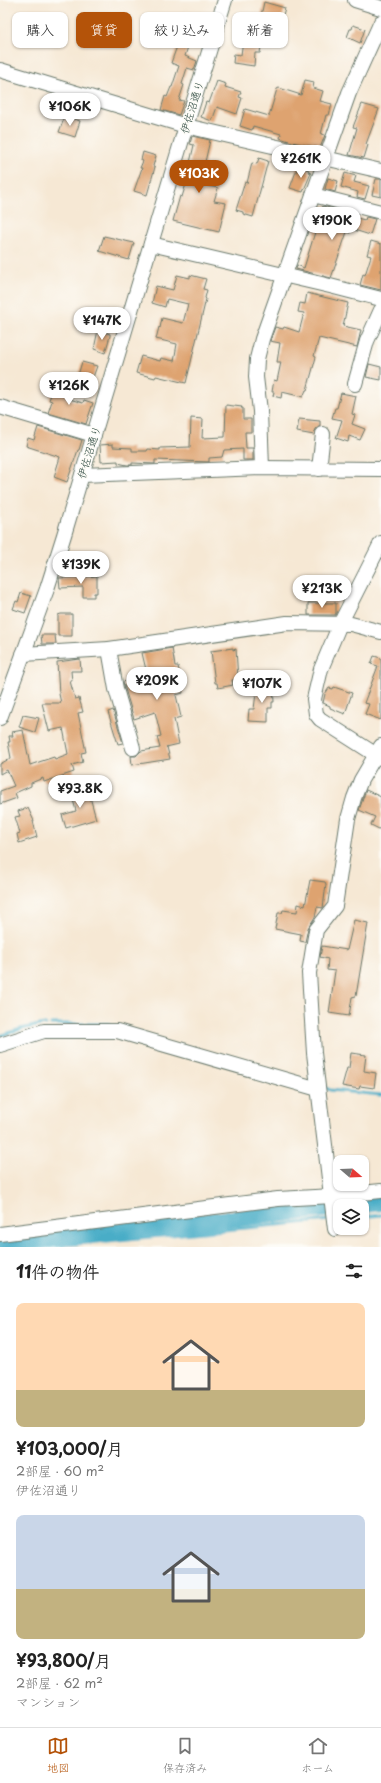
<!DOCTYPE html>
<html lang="ja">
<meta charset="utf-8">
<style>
:root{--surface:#fff;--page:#f6f6f6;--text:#222;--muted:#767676;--line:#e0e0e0;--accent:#b45309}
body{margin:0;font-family:"Playpen Sans","Klee One",sans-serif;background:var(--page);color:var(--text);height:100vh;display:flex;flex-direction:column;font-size:15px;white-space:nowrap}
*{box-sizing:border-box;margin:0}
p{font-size:13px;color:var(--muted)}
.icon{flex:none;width:22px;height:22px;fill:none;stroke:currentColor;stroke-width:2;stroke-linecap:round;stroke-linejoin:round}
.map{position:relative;height:1247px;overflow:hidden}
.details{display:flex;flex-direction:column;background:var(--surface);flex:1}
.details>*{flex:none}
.hud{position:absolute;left:12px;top:12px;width:357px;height:36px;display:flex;gap:8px}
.needle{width:26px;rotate:109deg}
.buttons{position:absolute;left:333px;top:1155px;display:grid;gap:8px}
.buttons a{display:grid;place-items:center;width:36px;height:36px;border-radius:8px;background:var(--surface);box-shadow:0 1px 3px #0004;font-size:20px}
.price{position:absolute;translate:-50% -34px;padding:0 9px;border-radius:14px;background:#fff;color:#222;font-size:13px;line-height:26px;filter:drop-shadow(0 1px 2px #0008)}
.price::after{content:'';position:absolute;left:50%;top:24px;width:12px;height:9px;margin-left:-6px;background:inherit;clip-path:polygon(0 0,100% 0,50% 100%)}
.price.selected{background:var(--accent);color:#fff}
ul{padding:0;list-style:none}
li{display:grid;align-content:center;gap:8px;height:212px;padding:0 16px}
li span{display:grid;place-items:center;height:124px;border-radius:8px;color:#555}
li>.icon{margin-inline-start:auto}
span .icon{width:72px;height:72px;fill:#fffc;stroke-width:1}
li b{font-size:17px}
h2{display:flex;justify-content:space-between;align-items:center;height:48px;padding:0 16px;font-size:17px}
.pill{padding:0 14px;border-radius:8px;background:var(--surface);box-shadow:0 1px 3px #0004;font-size:14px;line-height:36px}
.pill.selected{background:var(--accent);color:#fff}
.dock{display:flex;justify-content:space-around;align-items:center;height:56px;border-top:1px solid var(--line);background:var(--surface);font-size:11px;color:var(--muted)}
.dock a{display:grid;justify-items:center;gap:2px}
.dock .selected{color:var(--accent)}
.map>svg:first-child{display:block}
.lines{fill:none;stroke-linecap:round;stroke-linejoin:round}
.stream{stroke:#48adc7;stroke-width:3}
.river{stroke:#48adc7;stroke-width:18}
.building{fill:#dea370}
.minor-casing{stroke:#6a796c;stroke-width:16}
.minor{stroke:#fff;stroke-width:14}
.labels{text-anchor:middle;stroke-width:3;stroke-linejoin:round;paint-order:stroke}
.street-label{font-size:11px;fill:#1f3d34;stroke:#fdfcf7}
</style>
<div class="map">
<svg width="381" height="1247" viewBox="0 0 381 1247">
<rect width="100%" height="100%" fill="#fdfcf7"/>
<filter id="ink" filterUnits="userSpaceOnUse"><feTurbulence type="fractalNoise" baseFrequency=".025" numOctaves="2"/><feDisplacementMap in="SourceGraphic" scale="8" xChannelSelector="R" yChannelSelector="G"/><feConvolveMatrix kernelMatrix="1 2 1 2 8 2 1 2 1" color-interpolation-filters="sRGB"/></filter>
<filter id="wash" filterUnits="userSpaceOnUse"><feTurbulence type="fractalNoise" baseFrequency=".012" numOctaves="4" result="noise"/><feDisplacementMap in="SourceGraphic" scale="16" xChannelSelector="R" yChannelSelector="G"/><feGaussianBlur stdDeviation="0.9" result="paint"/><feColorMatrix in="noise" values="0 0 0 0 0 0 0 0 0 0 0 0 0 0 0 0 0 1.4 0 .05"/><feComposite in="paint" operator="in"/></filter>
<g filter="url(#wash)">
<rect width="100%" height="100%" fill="#f6e8d4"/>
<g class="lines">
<g class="stream">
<path d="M51 1024H109"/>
<path d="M0 1036 21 1029 45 1024"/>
<path d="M322 1086 330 1090 381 1095"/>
<path d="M200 1216 312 1204"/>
<path d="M362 1217 381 1215"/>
<path d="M43 1247 330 1220"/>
</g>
<g class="river">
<path d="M346 1206 381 1202"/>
<path d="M0 1244 340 1207"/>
</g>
</g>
<g id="blocks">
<g class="building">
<path d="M264 2 285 8 280 25 266 22 264 40H262L260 53H255L254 66 233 63 234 54 241 55 245 25 254 26 257 15 261 16Z"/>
<path d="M184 18 196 22 185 56 197 61 194 70 187 68 182 84 184 85 179 100 184 101 179 115 161 110 165 96 167 97 171 87H172L179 66 171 63 181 35 177 34 181 24H182Z"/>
<path d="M353 25 365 29 360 43 347 37 350 29H352Z"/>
<path d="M305 80 314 82 313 88 323 91 320 101 332 104 329 115H326L321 134 325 135 320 148 292 142 280 138 281 134 253 126 252 130 240 126 245 109 269 116 277 89 279 88 301 95Z"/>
<path d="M217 81 226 84 225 87 241 92 239 97 242 98 237 114 217 107 212 121 201 117 206 102 209 103Z"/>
<path d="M362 104 379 109 366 144 368 145 364 158 349 155 357 128 353 127Z"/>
<path d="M65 116 80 121 75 137 59 132Z"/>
<path d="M192 136 210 140 200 184 218 188 214 201 226 203 219 232 173 221 180 196 182 197 186 184H187L191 167H189L194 145 190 144Z"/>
<path d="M143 152 156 156 153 166 155 167 147 195 134 191 142 168H140L143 161 141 160Z"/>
<path d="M259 158 268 161 253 217 243 214V212L236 210 245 182 247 183 252 163 257 164Z"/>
<path d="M298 166 309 170 308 172 311 173 303 192 290 188Z"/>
<path d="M345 173 356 176 354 182 369 186 365 199 357 197 358 192 341 187Z"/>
<path d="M328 178 338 181 335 192 325 189Z"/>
<path d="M376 179H381V197L372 195Z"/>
<path d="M323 206 336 210 335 213 365 220 366 217 375 219 370 235 351 229 350 233 347 232 331 278 296 269 297 265 304 268Z"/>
<path d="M104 236 134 243 129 260 99 251Z"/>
<path d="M371 241 381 244V290L360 285 363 274 365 275 371 256 367 255Z"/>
<path d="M177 275 190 278V275L206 279 203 289 207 290 205 298 206 299 186 383 156 376 155 378 136 373 141 356 160 361 161 358 174 361 177 344 156 339 159 327 160 328 162 318 183 323 188 304 167 299 165 307 152 303 156 286 173 290Z"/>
<path d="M307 293 348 303 343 326 361 330 357 347 319 338 314 356 316 357 307 390H306L303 397 282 392 281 398 273 396 274 392H272L274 380 277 381 281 362H277L280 343 270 341 275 327 283 329 284 327 299 332 304 313 298 312 300 303 305 304Z"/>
<path d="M98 330 110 334V336L105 353 94 349Z"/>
<path d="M82 362 97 366 92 380 78 375Z"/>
<path d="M369 364 381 367V380L366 377Z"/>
<path d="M62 381 71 385 66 398 83 403 84 400 93 403 86 424 48 413 52 401 49 400 53 389 59 391Z"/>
<path d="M341 393 356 396 352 414 355 415 352 424 365 429 360 440 349 436 348 442 336 438 342 420 332 418 335 408H337Z"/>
<path d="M226 405 242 407 241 408H243V419H251V432H245L246 448H253V460H243V449L224 450 222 457 209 458V462L155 460V464L132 463V465H127L118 463V461L101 462 100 445 113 444V447L132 448V451H147L148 449 160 450V448L190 447 191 418 203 419 202 438 225 437Z"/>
<path d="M299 419 320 421V426L316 429 314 435 297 432Z"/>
<path d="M38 427 82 440 79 450H78L67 482 54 477 60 457 26 446 28 438 34 440Z"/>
<path d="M97 576V593H94V597H83V587L60 588 59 578Z"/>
<path d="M21 593 31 596 25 613 13 609 16 601 18 602Z"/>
<path d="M308 603H336V613L335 615H308Z"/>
<path d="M61 614H72V636H58V615Z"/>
<path d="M41 635H55L56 644H42Z"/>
<path d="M172 648 175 666H178L183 693 176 695 181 717 174 719 179 744 166 747H167L170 759 132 765 131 756H136L141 751 160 748 157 737 161 736 155 712 134 719 123 682 147 674 142 653Z"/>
<path d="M233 648V650L236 649 238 679 232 680 233 685 218 688 217 683H215L211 651Z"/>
<path d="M374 656 381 658V720L365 714 369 704 364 703 378 666 371 664Z"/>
<path d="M80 659 81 671H71L72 681H70L75 699 79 698 83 712 78 713 86 752 81 753 83 762 72 765 74 772 44 782 43 778 31 783V786L15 793 17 798 0 804V791L14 786 7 770 0 774V764L11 758 8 742H10L9 736H13L12 732 23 730 30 765 54 757 55 759 68 754 63 728 49 731 42 703H61L59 694 57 662Z"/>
<path d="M257 685 273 686 274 702H272V708H268V722L248 721 249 709H254Z"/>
<path d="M334 687 352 693 345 714 330 708V706L323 703 325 694 329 688 333 689Z"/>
<path d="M113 710 123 743 118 744 108 712Z"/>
<path d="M23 715 39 718 35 732 19 727Z"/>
<path d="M85 788 87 794 89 793 96 819 66 828 62 815 76 811 71 792Z"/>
<path d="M366 790 381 797V830L371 825 375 817 359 810Z"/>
<path d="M28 808 34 821H33L37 837 19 843 17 834 20 833 15 817 20 816 18 811Z"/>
<path d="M310 880 325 882 326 884 323 908 317 907 315 917 308 928 305 942 300 941 301 934 275 929 278 913H282L283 910 297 912 298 904 305 906Z"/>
<path d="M354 920 368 923 356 996 352 997 349 1016 329 1013 335 971 327 970 328 959 320 957 322 946 347 950Z"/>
<path d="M351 1053 366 1055 364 1071 376 1073 374 1088 360 1086 359 1089 342 1086 347 1068H349Z"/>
</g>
</g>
</g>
<g filter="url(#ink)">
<use href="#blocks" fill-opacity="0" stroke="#6a796c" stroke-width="1"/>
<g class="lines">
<g class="minor-casing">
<g id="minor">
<path d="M355 0 381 8"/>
<path d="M0 70 186 126 381 171"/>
<path d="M313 195 381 212"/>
<path d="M151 244 330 286 381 299"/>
<path d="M355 384 367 341 381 310"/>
<path d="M0 407 94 435"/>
<path d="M262 468 260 411 256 377 257 359 262 339 349 93 381 22"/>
<path d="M319 469 323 434"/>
<path d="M82 475 262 468 381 469"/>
<path d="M381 543 340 624 321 669 314 699 316 714 320 719 381 758"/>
<path d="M109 649 116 689 133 748"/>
<path d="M23 654 109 649 287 623 351 624 381 632"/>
<path d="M0 718 47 589 64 535 186 126 225 0"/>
<path d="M0 1045 44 1031H117L318 1089"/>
<path d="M335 1229 314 1053 309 973 316 930 335 906 348 819 354 798 361 780 381 746"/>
<path d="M0 1234 278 1199 333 1196 381 1191"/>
</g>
</g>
<use href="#minor" class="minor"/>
</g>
</g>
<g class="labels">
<g class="street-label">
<text transform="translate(192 107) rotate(-73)" y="4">伊佐沼通り</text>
<text transform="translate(89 452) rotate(-73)" y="4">伊佐沼通り</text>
</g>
</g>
</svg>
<div class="buttons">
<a><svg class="needle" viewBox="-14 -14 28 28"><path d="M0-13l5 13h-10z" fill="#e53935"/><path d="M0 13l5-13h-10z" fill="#767676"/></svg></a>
<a><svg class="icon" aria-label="layers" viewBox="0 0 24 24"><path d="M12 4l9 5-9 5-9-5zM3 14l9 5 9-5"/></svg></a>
</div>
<b class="price" style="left:70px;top:127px">¥106K</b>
<b class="price" style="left:301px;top:179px">¥261K</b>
<b class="price selected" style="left:199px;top:194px">¥103K</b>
<b class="price" style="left:332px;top:241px">¥190K</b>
<b class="price" style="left:102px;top:341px">¥147K</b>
<b class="price" style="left:69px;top:406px">¥126K</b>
<b class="price" style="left:81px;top:585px">¥139K</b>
<b class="price" style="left:322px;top:609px">¥213K</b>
<b class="price" style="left:157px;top:701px">¥209K</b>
<b class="price" style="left:262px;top:704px">¥107K</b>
<b class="price" style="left:80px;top:809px">¥93.8K</b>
<div class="hud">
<a class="pill">購入</a>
<a class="pill selected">賃貸</a>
<a class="pill">絞り込み</a>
<a class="pill">新着</a>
</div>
</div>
<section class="details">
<h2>11件の物件<svg class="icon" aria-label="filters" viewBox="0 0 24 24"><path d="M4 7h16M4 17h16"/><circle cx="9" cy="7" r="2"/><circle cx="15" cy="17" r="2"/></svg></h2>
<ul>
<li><span style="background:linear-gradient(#ffd9b3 70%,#c2b280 0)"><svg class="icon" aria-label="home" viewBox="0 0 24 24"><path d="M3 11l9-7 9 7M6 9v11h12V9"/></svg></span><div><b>¥103,000/月</b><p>2部屋 · 60 m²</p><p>伊佐沼通り</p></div></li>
<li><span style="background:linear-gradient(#c9d6e8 60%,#c2b280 0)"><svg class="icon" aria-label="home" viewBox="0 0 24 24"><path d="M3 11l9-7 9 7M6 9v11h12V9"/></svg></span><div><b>¥93,800/月</b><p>2部屋 · 62 m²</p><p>マンション</p></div></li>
</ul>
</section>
<nav class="dock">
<a class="selected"><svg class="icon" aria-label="map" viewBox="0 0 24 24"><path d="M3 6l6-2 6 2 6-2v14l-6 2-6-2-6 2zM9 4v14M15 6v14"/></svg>地図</a>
<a><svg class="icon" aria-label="saved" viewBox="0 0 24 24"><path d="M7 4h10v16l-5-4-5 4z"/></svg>保存済み</a>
<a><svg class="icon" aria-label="home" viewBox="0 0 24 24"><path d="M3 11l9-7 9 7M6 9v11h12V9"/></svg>ホーム</a>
</nav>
